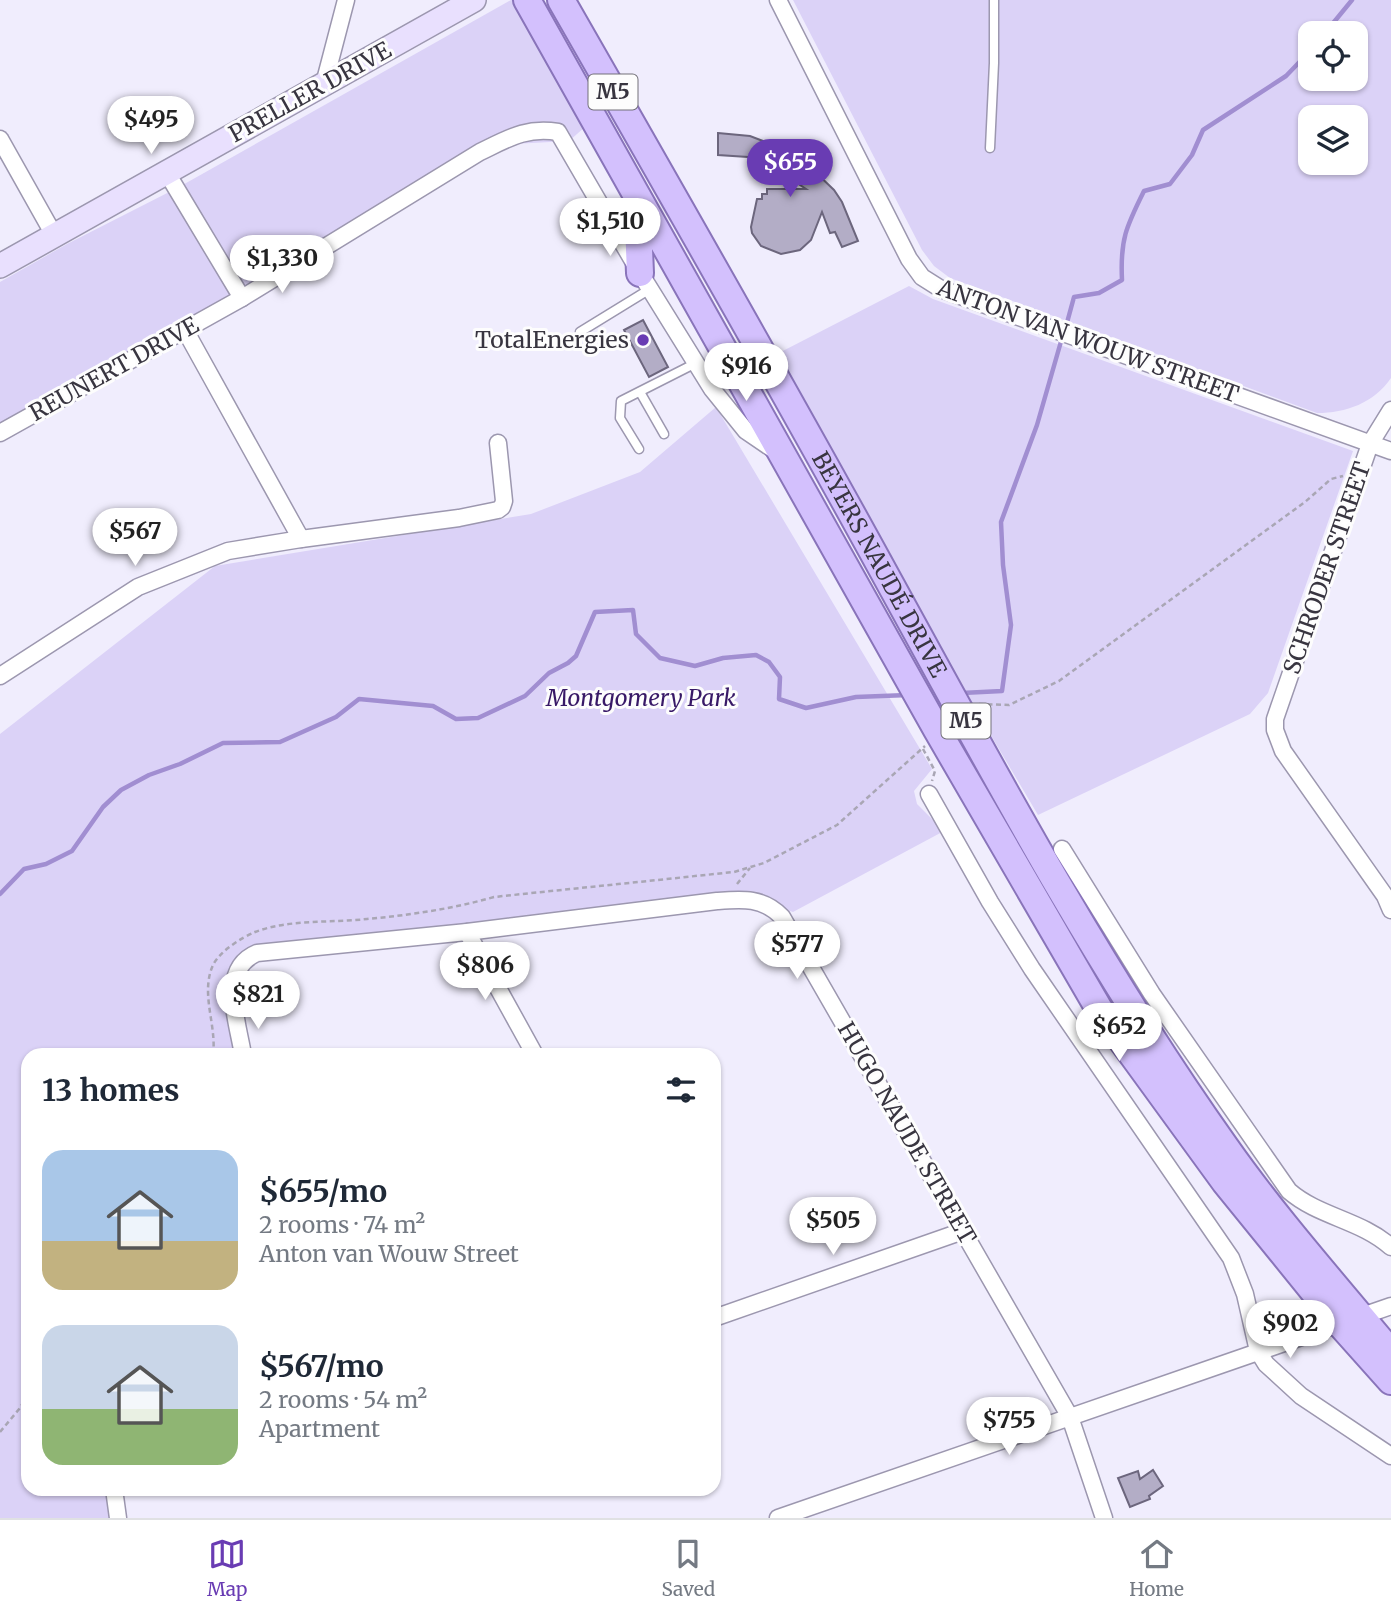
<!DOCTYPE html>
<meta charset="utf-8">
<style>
:root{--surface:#fff;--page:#f6f6f7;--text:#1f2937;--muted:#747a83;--line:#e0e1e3;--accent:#693cb3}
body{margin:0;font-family:Merriweather,serif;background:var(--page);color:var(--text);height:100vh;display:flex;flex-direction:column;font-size:26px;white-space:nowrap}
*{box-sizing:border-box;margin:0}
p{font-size:23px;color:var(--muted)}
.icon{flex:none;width:38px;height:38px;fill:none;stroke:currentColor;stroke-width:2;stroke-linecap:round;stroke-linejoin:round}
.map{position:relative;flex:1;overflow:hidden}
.panel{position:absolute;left:21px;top:1048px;width:700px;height:448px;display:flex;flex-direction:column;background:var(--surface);border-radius:21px;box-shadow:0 2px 5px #0004}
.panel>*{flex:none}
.fabs{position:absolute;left:1298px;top:21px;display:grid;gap:14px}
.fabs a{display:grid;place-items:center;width:70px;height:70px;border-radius:14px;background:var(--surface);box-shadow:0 2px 5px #0004;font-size:35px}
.price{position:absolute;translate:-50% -60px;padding:0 16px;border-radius:24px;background:#fff;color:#222;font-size:23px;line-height:46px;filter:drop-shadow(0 2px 4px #0008)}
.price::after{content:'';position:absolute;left:50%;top:42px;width:21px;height:16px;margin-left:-10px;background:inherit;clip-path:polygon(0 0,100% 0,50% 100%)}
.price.on{background:var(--accent);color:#fff}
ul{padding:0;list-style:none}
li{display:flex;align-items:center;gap:21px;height:175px;padding:0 21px}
li span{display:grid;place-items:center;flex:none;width:196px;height:140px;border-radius:21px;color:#555}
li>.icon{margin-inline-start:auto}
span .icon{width:84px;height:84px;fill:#fffc;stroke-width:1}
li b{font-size:30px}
h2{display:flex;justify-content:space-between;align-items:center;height:84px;padding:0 21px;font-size:30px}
.menu{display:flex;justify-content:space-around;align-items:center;height:98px;border-top:2px solid var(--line);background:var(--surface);font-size:19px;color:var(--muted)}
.menu a{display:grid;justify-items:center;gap:4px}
.menu .on{color:var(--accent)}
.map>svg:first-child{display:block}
.green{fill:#dbd2f7;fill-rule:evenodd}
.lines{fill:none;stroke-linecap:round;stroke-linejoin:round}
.stream{stroke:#a18ed1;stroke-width:4.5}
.building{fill:#b3adc6;stroke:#6c667d;stroke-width:2}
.service-casing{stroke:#9c97af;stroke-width:11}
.minor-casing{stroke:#9c97af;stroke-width:19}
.secondary-casing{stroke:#9c97af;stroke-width:26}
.primary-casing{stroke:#8974ba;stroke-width:30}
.path{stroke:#a9a6b4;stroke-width:2.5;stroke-dasharray:5 3.5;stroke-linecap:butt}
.service{stroke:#fff;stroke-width:8}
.minor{stroke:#fff;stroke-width:16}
.secondary{stroke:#e9e0fe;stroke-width:23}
.primary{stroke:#d3c0fd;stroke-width:26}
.poi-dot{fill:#693cb3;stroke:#fdfdfd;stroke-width:2.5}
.labels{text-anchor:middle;stroke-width:6;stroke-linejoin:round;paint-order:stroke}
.shield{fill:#fdfdfd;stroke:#737179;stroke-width:2}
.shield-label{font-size:21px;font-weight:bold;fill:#383540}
.street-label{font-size:23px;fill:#383540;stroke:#fdfdfd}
.poi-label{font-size:23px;fill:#383540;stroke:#fdfdfd;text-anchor:end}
.park-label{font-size:23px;font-style:italic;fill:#381967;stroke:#fdfdfd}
</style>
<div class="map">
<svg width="1391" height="1518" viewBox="0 0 1391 1518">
<rect width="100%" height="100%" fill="#f0edfd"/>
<g class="green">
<path d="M511 0H523L585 127 569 141 513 144 237 294 0 432V282L67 244 179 187Z"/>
<path d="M793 0H1391V378C1374 403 1346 413 1317 413L950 278 934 266 922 250ZM1311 33H1356V79H1311ZM1311 117H1356V163H1311Z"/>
<path d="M909 286 933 299 1353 451 1268 693 1250 714 1038 815 954 673 775 355Z"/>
<path d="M716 407 932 769 914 791 917 804 944 831 793 912 742 896 267 948 233 984 238 1055H28V1489H113L118 1518H0V734L215 566 531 514 640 472Z"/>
</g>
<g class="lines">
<g class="stream">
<path d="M1325 33 1352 0"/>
<path d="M1065 330 1074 297 1099 293 1122 280C1120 240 1126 227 1144 191L1170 184 1192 155 1203 130 1286 76 1311 50"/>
<path d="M962 693 1002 691 1011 625 1003 565 1001 522 1037 425 1062 338"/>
<path d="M0 894 24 869 46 864 72 851 103 807 121 790 149 775 180 764 223 743 280 742 336 717 359 699 433 706 456 719 478 718 525 696 549 673 568 663 576 656 595 612 633 610 636 634 660 658 695 666 723 658 756 655 769 662 780 677 779 699 806 708 856 697 908 695"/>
</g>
</g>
<g class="building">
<path d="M718 133 750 136 779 147 809 166 834 190 842 202 858 241 842 247 835 232 830 233 822 212 811 240 800 250 781 254 761 246 752 233 751 227 757 199H762V194H767V189H806L771 166 748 157 718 155Z"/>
<path d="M643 320 668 367 649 377 624 330Z"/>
<path d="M1153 1470 1163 1486 1149 1496 1150 1499 1130 1507 1118 1478 1138 1471 1140 1479Z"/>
</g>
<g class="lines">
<g class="service-casing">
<g id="service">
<path d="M990 148 994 63V0"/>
<path d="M580 332 650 289"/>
<path d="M640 392 664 434"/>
<path d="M639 449 620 418 621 401 696 363"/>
</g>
</g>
<g class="minor-casing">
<g id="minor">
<path d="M778 0 909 259 922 277 941 289 1391 451"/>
<path d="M324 84 346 0"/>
<path d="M0 139 54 235"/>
<path d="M167 173 242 298"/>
<path d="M185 330 301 539 459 518 498 510 502 507 504 501 498 443"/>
<path d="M1391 410 1370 444 1275 719V730L1283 751 1385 896 1391 910"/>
<path d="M0 433 242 298 480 152C509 138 526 127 558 132L640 273 712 389 746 431 777 452"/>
<path d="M0 676 138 587 228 551 301 539"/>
<path d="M929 794 990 902 1032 969 1231 1258 1245 1294 1258 1351 1266 1364 1301 1396 1391 1456"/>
<path d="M1062 849 1152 994 1289 1191C1319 1217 1361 1220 1391 1247"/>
<path d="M467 932 535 1055"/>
<path d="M243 1055C238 1023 218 969 257 953L467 932 717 901C742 899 763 897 782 917L1070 1417 1104 1518"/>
<path d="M714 1318 963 1231"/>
<path d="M114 1489 118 1518"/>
<path d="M778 1518 1391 1306"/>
</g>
</g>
<g class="secondary-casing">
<path id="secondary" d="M0 266 474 0"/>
</g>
<g class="primary-casing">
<g id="primary">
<path d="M527 0 937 730 1099 1009 1225 1182 1341 1325 1391 1381"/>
<path id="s1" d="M561 0C663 178 765 356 864 536 978 743 1088 954 1226 1148 1276 1219 1335 1285 1391 1353"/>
<path d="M637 201 640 273"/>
</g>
</g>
<g class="path">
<path d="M979 704 1009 705 1059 681 1305 502 1331 479 1343 476"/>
<path d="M923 749 935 771 932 781"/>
<path d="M737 884 750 868"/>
<path d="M213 1055C217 1025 200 994 213 965 220 951 241 938 255 932 289 919 331 923 367 919 410 915 452 909 494 897L734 872 764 863 837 825 925 746"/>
<path d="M0 1432 20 1408 28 1394"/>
</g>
<use href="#service" class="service"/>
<use href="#minor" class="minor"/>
<use href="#secondary" class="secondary"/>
<use href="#primary" class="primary"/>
</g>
<circle class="poi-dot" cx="643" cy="340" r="7"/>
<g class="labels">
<g class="shield">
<rect x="588.5" y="74.5" width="49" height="35" rx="5"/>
<rect x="941.5" y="703.5" width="49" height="35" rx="5"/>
</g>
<g class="shield-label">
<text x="613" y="99">M5</text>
<text x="966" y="728">M5</text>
</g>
<g class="street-label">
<text transform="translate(310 92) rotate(-29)" y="8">PRELLER DRIVE</text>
<text transform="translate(1088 341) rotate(20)" y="8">ANTON VAN WOUW STREET</text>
<text transform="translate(114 369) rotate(-29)" y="8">REUNERT DRIVE</text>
<text dy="8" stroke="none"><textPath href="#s1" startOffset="648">BEYERS NAUDÉ DRIVE</textPath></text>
<text transform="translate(1327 568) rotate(-71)" y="8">SCHRODER STREET</text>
<text transform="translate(907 1133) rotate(60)" y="8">HUGO NAUDE STREET</text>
</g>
<g class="poi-label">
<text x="629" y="348">TotalEnergies</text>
</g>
<g class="park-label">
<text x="641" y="706">Montgomery Park</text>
</g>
</g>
</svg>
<div class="fabs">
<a><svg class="icon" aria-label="locate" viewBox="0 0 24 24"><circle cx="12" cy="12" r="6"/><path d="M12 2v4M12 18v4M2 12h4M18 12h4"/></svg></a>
<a><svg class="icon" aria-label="layers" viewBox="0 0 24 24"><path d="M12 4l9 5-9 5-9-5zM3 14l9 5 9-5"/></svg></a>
</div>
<b class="price" style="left:151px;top:156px">$495</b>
<b class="price on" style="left:790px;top:199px">$655</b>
<b class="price" style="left:610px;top:258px">$1,510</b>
<b class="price" style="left:282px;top:295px">$1,330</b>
<b class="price" style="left:746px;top:403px">$916</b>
<b class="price" style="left:135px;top:568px">$567</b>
<b class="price" style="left:797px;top:981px">$577</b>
<b class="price" style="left:485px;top:1002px">$806</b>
<b class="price" style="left:258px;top:1031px">$821</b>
<b class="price" style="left:1119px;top:1063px">$652</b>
<b class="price" style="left:833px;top:1257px">$505</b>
<b class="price" style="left:1290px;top:1360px">$902</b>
<b class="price" style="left:1009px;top:1457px">$755</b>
<section class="panel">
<h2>13 homes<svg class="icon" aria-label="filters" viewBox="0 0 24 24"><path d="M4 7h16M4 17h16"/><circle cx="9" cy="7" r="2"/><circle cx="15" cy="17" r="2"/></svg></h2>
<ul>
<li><span style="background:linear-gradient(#a9c7e8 65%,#c2b280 0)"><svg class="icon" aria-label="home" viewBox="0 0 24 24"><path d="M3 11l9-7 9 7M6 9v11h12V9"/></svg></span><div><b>$655/mo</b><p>2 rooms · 74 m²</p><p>Anton van Wouw Street</p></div></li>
<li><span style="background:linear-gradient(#c9d6e8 60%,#8fb573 0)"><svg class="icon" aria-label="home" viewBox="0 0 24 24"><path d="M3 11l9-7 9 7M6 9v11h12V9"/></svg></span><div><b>$567/mo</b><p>2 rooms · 54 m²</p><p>Apartment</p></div></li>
</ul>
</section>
</div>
<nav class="menu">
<a class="on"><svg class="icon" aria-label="map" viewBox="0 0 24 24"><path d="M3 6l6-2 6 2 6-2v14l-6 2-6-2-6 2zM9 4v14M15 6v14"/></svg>Map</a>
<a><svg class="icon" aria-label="saved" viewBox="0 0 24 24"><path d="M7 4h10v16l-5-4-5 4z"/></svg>Saved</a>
<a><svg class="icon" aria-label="home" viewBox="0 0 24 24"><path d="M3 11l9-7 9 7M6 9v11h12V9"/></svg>Home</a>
</nav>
